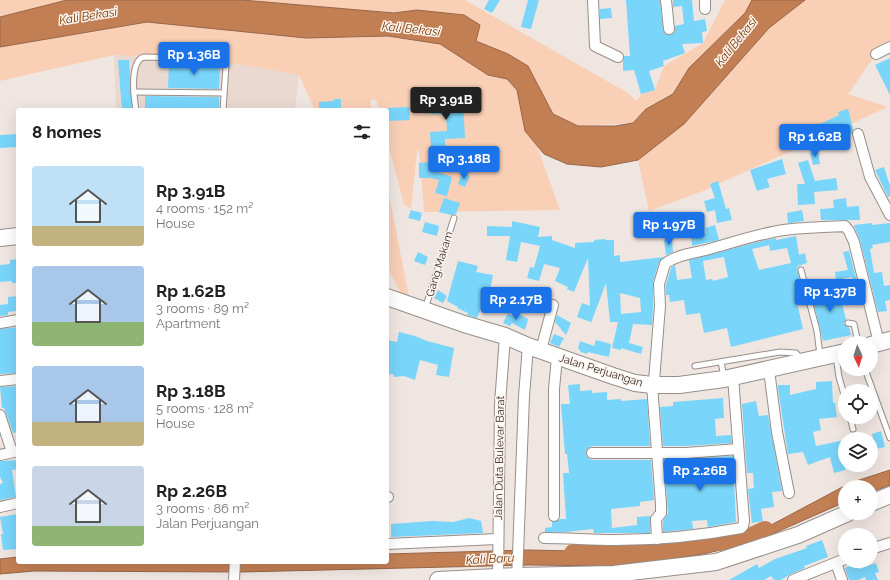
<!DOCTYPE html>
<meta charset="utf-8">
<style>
:root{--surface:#fff;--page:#f2f2f2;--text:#202124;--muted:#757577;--accent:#1a73e8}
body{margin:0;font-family:Raleway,sans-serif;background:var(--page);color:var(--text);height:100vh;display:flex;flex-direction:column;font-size:15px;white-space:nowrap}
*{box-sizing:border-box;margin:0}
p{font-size:13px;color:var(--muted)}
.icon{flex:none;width:22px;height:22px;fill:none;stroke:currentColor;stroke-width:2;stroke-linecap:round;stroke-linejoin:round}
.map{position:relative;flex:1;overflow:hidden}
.drawer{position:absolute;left:16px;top:108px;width:373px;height:456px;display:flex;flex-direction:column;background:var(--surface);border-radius:4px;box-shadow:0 4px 16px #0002}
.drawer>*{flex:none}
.needle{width:26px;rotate:176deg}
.controls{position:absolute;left:838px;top:336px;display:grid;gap:8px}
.controls a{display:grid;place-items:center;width:40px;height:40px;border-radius:50%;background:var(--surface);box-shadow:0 4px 16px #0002;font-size:20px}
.price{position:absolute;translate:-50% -34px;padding:0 9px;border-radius:4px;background:var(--accent);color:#fff;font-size:13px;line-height:26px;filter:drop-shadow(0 1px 2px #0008)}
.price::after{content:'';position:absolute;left:50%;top:24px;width:12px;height:9px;margin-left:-6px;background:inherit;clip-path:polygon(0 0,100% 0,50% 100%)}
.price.current{background:#222;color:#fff}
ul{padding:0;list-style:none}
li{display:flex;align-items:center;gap:12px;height:100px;padding:0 16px}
li span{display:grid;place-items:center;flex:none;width:112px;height:80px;border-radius:4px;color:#555}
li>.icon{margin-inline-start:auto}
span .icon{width:48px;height:48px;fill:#fffc;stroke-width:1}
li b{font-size:17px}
h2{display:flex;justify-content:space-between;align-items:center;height:48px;padding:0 16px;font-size:17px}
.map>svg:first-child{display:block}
.built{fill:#ead9d0}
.green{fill:#f9cfb6}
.water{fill:#c37f54;stroke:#976648}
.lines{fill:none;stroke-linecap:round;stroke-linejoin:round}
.river{stroke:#c37f54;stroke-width:18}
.building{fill:#79d5fa;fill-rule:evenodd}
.service-casing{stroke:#978e89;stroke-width:7}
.minor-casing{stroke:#978e89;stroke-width:12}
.primary-casing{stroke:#978e89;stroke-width:18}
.service{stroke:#fff;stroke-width:5}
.minor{stroke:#fff;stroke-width:10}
.primary{stroke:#fff;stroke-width:16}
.labels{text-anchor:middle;stroke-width:3;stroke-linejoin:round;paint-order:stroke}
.street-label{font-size:11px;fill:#312d2b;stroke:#fef4ee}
.water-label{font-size:12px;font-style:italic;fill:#743500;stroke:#fef4ee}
</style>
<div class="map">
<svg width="890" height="580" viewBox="0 0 890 580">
<rect width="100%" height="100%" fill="#f0e6e1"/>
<path class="built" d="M114 55 225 62 299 75 295 110H116Z"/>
<g class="green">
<path d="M0 0H67L0 17Z"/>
<path d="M245 0H465L628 93 637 101 641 94 655 90 664 66 703 43 725 0H752L745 13 689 68 674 94 646 109 633 123 578 126 553 114 528 66 508 54 476 41 417 10 394 13Z"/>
<path d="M805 0H890V47L876 54 848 94 888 107 703 191 649 211 638 160 684 124 769 28Z"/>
<path d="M147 22 306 38 388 36 440 44 488 75 507 79 517 90 560 210 424 212 419 149 417 151 411 209 404 204 387 140V110H379L376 100 373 99 370 101 372 110H315L299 75 225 62 114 55 0 81V47Z"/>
<path d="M387 185 409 297 400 292 387 265Z"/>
</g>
<g class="water">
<path d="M67 0H242L394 13 417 10 464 15 480 25 476 41 508 54 528 66 553 114 578 126H615L633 123 646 109 673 94 689 68 745 13 752 0H805L769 28 684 124 638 160 601 167 567 164 544 154 525 131 517 90 507 79 488 75 440 44 388 36 306 38 147 22 0 47V17Z"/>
<path d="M890 470V485L871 492V487H845V502L770 535 743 545 703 554 624 566 530 565 241 572 34 571 0 574V559L18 557V562H387V554L528 550 622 552 702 548 743 540 850 483Z"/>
</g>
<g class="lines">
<path class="river" d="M573 553 743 540 765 530"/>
</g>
<g class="building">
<path d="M489 0H500L492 13 484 9Z"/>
<path d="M528 0H539L531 29 521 27Z"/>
<path d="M626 0H660L663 30 664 33 669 35 675 32V26L684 24 682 6 673 7V0H692L694 21 705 19 707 31 702 32 703 43 682 44 685 53 663 61 664 66 649 71 655 90 641 94 634 70 623 71V61L624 56H630Z"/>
<path d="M611 8 612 18 600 19V9Z"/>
<path d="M890 58V95L875 65Z"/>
<path d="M118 60H129L132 110H122Z"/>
<path d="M169 63 220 64 219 89 168 88Z"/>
<path d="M145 96 219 97V110H145Z"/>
<path d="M334 99H341V110H319V102L334 101Z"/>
<path d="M424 100 463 103 465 138 445 139V147L431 148 430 132 447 131 446 115 423 113Z"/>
<path d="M409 107 410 120 387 121V108Z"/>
<path d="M848 109 853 129 852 134 845 136 843 129 818 142 811 129 819 123 820 124 839 115 838 112Z"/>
<path d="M18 134V147L0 148V135Z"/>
<path d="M818 151 820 164 813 165 810 153Z"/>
<path d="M782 159 786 174 767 179 770 187 757 191 750 170Z"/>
<path d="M808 160 815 181 836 178 838 190 814 192 815 204 798 205 797 184H805L798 163Z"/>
<path d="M429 162V169L452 177 447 196 435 193 439 180 431 178H419V163Z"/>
<path d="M884 167 890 186V196L888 197 875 170Z"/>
<path d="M462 173 470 176 465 187 458 184Z"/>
<path d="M718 181 726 209 729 208 732 220 717 223 715 210 707 212 704 201 715 198 710 184Z"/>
<path d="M444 198 460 203 456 214 451 215 439 212Z"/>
<path d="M846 198 847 207 859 206 860 220H821L820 209 834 208 833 200Z"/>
<path d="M411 210 422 213 420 221 408 218Z"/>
<path d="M802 210 804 221 788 223 787 213Z"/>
<path d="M512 221 540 227 538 237 552 236V240L575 248V243L594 242V240L605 239V240H614V256L620 255V262L664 257 659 262 653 282V306L652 325 633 324 629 343 643 347 641 354 621 348V350L612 348 618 322H610L606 283 591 323V322L577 317 582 303 590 306 588 258 574 292 567 289 568 287 555 281 560 268 544 264 539 281 527 278 530 267 534 268 540 246 521 242 517 262 506 260 510 236H487V226L512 227ZM620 293 640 298 641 312 621 314Z"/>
<path d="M425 222 439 226 437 236 422 232Z"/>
<path d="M872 223V225L890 223V242L872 245 873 248 870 249 874 273 882 272 884 286 890 285V300L885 301 887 311 878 312 860 240 855 228 854 225Z"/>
<path d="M715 225 719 240 692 246 691 235 706 233 705 228Z"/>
<path d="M796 236 799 255 805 253 807 263 798 266 797 269 804 296 796 298 803 329 731 347 727 328 704 333 700 313 686 315 684 300 670 302 669 295H666V285L671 268 675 265 677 280 692 278 689 260 766 240 776 238V240ZM769 245 770 251 787 248 791 263 759 270 752 249ZM724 257 728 277 713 281 712 279 706 280 703 261Z"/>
<path d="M672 239 673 252 666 255 664 240Z"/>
<path d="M849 251 859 289 855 290 852 277 836 280 835 272 848 270 843 252Z"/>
<path d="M418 252 428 257 425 265 414 261Z"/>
<path d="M18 259V283H12V281L0 282V265L10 264V260Z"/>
<path d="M458 261 478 266 476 272 493 275 490 290 498 293 495 305 484 302 477 318 467 315 468 313 457 308 458 307 447 301Z"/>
<path d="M837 285 846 319 844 324 849 327 851 335 823 341 811 292Z"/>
<path d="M438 290 447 296 443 303 434 298Z"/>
<path d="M18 296V311L8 312V315L0 316V305L8 304V297Z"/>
<path d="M515 312 528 319 525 330 512 323 510 326 503 323 508 313 513 316Z"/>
<path d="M557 315 571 323 566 335 555 322Z"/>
<path d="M18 327V373L0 374V329Z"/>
<path d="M399 332 415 336 427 341 454 348 449 377 436 375 438 365 420 360 415 380 404 376 394 377 393 374 387 375V340L397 342Z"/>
<path d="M554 334 564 338 559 347 550 343Z"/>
<path d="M596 340 611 344 609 357 588 352 587 354 581 352 578 348 580 341 594 346Z"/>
<path d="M832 381 833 403H835L837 417 819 419 821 430 813 432 816 446 845 440V470L834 473 830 457 808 465 803 452 788 454 778 389V385H790V395L816 389V382Z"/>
<path d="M580 384V391L592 390V393L607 392V400L621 399V401L647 399 650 446H592L587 449 586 453 588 458 592 460H651L654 500 640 502V506L611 509 612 528 637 525V517L651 516 650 533H594L593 529 566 532H545V528L552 527V522H554L560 519H566L563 473H569L567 454H565L561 404H570L568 385Z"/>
<path d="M18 386V432L13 433 6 413 4 408H2L0 387Z"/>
<path d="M723 398 724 418 715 419 716 436 731 435 732 443 686 446H663L660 407 673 406V402Z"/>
<path d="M756 401 759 416 768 415 782 491 772 492 774 507 761 509 763 521 752 523 748 489 754 488 753 473H747L742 404Z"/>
<path d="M881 431 885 447 876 449 872 434Z"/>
<path d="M733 456 736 522 708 527 707 520 692 521 693 529 663 532V521L668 513 664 460 686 459Z"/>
<path d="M18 460V469L12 470 16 497 0 500V484L3 483 0 477V461Z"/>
<path d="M18 514V549L3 550 1 534H3L0 517Z"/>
<path d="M469 518 481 521 483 533 391 537V524L432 521 453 522Z"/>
<path d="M822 540 828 557 804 566 805 568 791 574 781 580H774L771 576 764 580H729L757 564 759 568 775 559 807 548 806 546Z"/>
<path d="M856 563 859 569 876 563 879 572 875 573 878 580H866L865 577 858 580H849L845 568Z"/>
</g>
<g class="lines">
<g class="service-casing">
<g id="service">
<path d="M134 92 224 93"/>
<path d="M136 110C134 98 129 61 144 57L216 59 224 60 226 66 223 110"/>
<path d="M801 270 817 331 820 355"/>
<path d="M425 309 454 218"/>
<path d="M848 323 854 324 858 343"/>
<path d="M836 356 839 377 845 398"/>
<path d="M721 362 724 377"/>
<path d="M695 366 780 352 796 353 801 359"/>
<path d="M865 369 890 438"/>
<path d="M850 417 853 429"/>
</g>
</g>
<g class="minor-casing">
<g id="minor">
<path d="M593 0 595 46 618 57"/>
<path d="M666 0 669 29"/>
<path d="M705 0V9"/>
<path d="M876 54 890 47"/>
<path d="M858 134 870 177 890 215"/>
<path d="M0 323 18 320"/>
<path d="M541 350 553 305"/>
<path d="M769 370 777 432 789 493"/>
<path d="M0 381 18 379"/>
<path d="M0 415 12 452"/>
<path d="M592 453H686L738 449"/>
<path d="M0 455 18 451"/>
<path d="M387 497H388"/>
<path d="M0 507 18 503"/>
<path d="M554 516V389L557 357"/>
<path d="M544 538C568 538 591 540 615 540 658 540 699 536 741 528L743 526 744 521 733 377"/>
<path d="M657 539 656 519 661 513V504L652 385 654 381 660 306 659 284 665 264C675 255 694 253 706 250 732 243 757 234 784 230 804 227 825 227 845 226L849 231 854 242 879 343"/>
<path d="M387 544 497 539"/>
<path d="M871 549 890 543"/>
<path d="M836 563 842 580"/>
<path d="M234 580 235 562"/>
<path d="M498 580 500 404 505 336"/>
<path d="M517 580 524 396 528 346"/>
<path d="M793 580 845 559"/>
</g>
</g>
<g class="primary-casing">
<g id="primary">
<path d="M0 238 18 236"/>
<path d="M387 297 464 324 505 336 528 346 613 376 635 383 652 385H679L724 379 845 352"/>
<path d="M871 345 890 340"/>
<path d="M871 503 890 495"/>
<path d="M438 580 517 576 614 574 716 562 798 535 848 513"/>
</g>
</g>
<use href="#service" class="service"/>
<use href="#minor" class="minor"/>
<use href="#primary" class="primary"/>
</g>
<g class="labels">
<g class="street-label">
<text transform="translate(439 264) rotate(-73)" y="4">Gang Makam</text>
<text transform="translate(601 370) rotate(17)" y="4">Jalan Perjuangan</text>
<text transform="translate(499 458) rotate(-89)" y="4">Jalan Duta Bulevar Barat</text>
</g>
<g class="water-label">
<text transform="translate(88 16) rotate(-9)" y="4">Kali Bekasi</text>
<text transform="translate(411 29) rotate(6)" y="4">Kali Bekasi</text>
<text transform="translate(736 42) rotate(-51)" y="4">Kali Bekasi</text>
<text transform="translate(490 559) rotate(-3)" y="4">Kali Baru</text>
</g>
</g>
</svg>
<div class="controls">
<a><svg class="needle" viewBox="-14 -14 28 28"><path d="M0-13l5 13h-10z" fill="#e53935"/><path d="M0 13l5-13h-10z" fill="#757577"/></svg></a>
<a><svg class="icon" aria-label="locate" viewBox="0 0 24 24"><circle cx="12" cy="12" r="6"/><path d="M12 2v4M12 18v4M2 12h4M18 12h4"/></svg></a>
<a><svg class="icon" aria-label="layers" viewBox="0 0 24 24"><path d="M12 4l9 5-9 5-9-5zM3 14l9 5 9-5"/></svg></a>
<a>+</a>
<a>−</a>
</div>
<b class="price" style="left:194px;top:76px">Rp 1.36B</b>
<b class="price current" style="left:446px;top:121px">Rp 3.91B</b>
<b class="price" style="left:815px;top:158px">Rp 1.62B</b>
<b class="price" style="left:464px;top:180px">Rp 3.18B</b>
<b class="price" style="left:669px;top:246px">Rp 1.97B</b>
<b class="price" style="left:830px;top:313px">Rp 1.37B</b>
<b class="price" style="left:516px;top:321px">Rp 2.17B</b>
<b class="price" style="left:700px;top:492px">Rp 2.26B</b>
<section class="drawer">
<h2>8 homes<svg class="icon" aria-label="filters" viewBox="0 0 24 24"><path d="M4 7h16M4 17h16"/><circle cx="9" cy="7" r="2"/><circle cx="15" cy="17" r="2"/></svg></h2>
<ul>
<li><span style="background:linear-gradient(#bfe0f5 75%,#c2b280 0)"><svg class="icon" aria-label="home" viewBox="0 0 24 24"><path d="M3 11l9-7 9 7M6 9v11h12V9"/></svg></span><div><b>Rp 3.91B</b><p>4 rooms · 152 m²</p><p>House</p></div></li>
<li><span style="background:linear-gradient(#a9c7e8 70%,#8fb573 0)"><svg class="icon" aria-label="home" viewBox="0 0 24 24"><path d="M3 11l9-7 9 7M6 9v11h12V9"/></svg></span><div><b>Rp 1.62B</b><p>3 rooms · 89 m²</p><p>Apartment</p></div></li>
<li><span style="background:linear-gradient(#a9c7e8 70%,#c2b280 0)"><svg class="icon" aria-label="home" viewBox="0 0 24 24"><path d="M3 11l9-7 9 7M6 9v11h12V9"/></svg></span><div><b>Rp 3.18B</b><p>5 rooms · 128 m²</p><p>House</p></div></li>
<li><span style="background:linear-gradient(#c9d6e8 75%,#8fb573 0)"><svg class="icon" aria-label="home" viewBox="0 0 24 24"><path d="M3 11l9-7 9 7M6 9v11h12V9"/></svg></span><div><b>Rp 2.26B</b><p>3 rooms · 86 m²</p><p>Jalan Perjuangan</p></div></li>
</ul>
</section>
</div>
